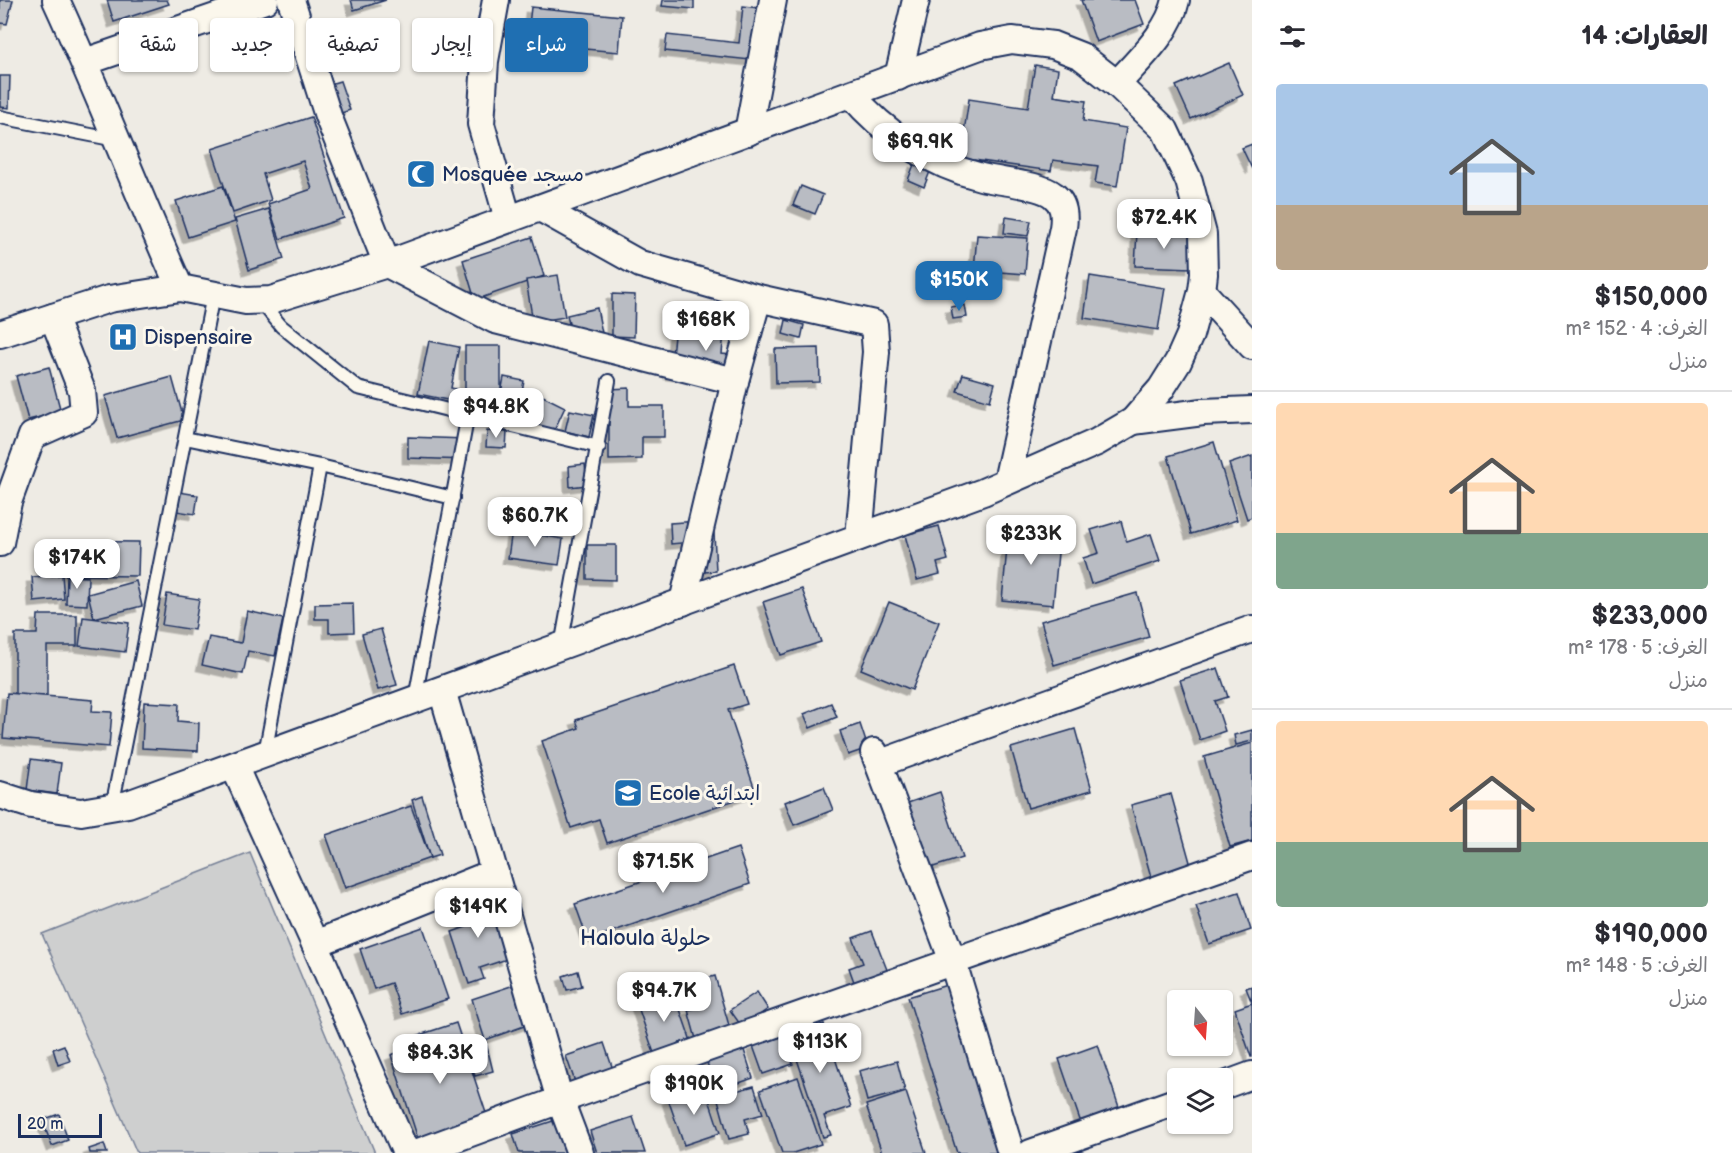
<!DOCTYPE html>
<html lang="ar">
<meta charset="utf-8">
<style>
:root{--surface:#fff;--page:#f7f7f7;--text:#2b2b33;--muted:#7c7c81;--line:#e1e1e2;--accent:#1f6fb2}
body{margin:0;font-family:"Balsamiq Sans","Playpen Sans Arabic",sans-serif;background:var(--page);color:var(--text);direction:rtl;height:100vh;display:flex;flex-direction:column;font-size:22px;white-space:nowrap}
*{box-sizing:border-box;margin:0}
p{font-size:20px;color:var(--muted)}
.icon{flex:none;width:33px;height:33px;fill:none;stroke:currentColor;stroke-width:2;stroke-linecap:round;stroke-linejoin:round}
.map{position:relative;flex:1;overflow:hidden;direction:ltr}
.details{display:flex;flex-direction:column;background:var(--surface);width:480px}
.details>*{flex:none}
.hud{position:absolute;left:18px;top:18px;width:570px;height:54px;direction:rtl;display:flex;gap:12px}
.needle{width:39px;rotate:163deg}
.buttons{position:absolute;left:1167px;top:990px;display:grid;gap:12px}
.buttons a{display:grid;place-items:center;width:66px;height:66px;border-radius:6px;background:var(--surface);box-shadow:0 2px 4px #0004;font-size:30px}
.scale{position:absolute;left:18px;bottom:15px;width:84px;box-sizing:border-box;padding-left:6px;border:3px solid #1b2f5e;border-top:0;font-size:16px;line-height:21px;white-space:nowrap;color:#1b2f5e;-webkit-text-stroke:4px #fbf7ec;paint-order:stroke}
.price{position:absolute;translate:-50% -51px;padding:0 14px;border-radius:12px;background:#fff;color:#222;font-size:20px;line-height:39px;filter:drop-shadow(0 2px 3px #0008)}
.price::after{content:'';position:absolute;left:50%;top:36px;width:18px;height:14px;margin-left:-9px;background:inherit;clip-path:polygon(0 0,100% 0,50% 100%)}
.price.selected{background:var(--accent);color:#fff}
ul{padding:0;list-style:none}
li{display:grid;align-content:center;gap:12px;height:318px;padding:0 24px}
li+li{border-top:2px solid var(--line)}
li span{display:grid;place-items:center;height:186px;border-radius:6px;color:#555}
li>.icon{margin-inline-start:auto}
span .icon{width:108px;height:108px;fill:#fffc;stroke-width:1}
li b{font-size:26px}
h2{display:flex;justify-content:space-between;align-items:center;height:72px;padding:0 24px;font-size:26px}
.chip{padding:0 21px;border-radius:6px;background:var(--surface);box-shadow:0 2px 4px #0004;font-size:21px;line-height:54px}
.chip.selected{background:var(--accent);color:#fff}
main{display:flex;flex:1;min-height:0}
.map>svg:first-child{display:block}
.green{fill:#cecfcf;stroke:#747f96;stroke-width:1.5}
.building{fill:#b9bcc3;stroke:#1b2f5e;stroke-width:1.5;filter:url(#shadow)}
.lines{fill:none;stroke-linecap:round;stroke-linejoin:round}
.lane-casing{stroke:#1b2f5e;stroke-width:16}
.street-casing{stroke:#1b2f5e;stroke-width:30}
.lane{stroke:#fbf7ec;stroke-width:12}
.street{stroke:#fbf7ec;stroke-width:26}
.labels{text-anchor:middle;stroke-width:6;stroke-linejoin:round;paint-order:stroke}
.poi-label{font-size:20px;fill:#1b2f5e;stroke:#fbf7ec;text-anchor:start}
.quarter-label{font-size:22px;fill:#1b2f5e;stroke:#fbf7ec}
</style>
<main>
<section class="details">
<h2>العقارات: 14<svg class="icon" aria-label="filters" viewBox="0 0 24 24"><path d="M4 7h16M4 17h16"/><circle cx="9" cy="7" r="2"/><circle cx="15" cy="17" r="2"/></svg></h2>
<ul>
<li><span style="background:linear-gradient(#a9c7e8 65%,#b9a48a 0)"><svg class="icon" aria-label="home" viewBox="0 0 24 24"><path d="M3 11l9-7 9 7M6 9v11h12V9"/></svg></span><div><b>$150,000</b><p>الغرف: 4 · 152 m²</p><p>منزل</p></div></li>
<li><span style="background:linear-gradient(#ffd9b3 70%,#7fa58c 0)"><svg class="icon" aria-label="home" viewBox="0 0 24 24"><path d="M3 11l9-7 9 7M6 9v11h12V9"/></svg></span><div><b>$233,000</b><p>الغرف: 5 · 178 m²</p><p>منزل</p></div></li>
<li><span style="background:linear-gradient(#ffd9b3 65%,#7fa58c 0)"><svg class="icon" aria-label="home" viewBox="0 0 24 24"><path d="M3 11l9-7 9 7M6 9v11h12V9"/></svg></span><div><b>$190,000</b><p>الغرف: 5 · 148 m²</p><p>منزل</p></div></li>
</ul>
</section>
<div class="map">
<svg width="1252" height="1153" viewBox="0 0 1252 1153">
<defs>
<filter id="shadow"><feDropShadow dx="-5.5" dy="5.5" stdDeviation="0" flood-color="#0004"/></filter>
</defs>
<rect width="100%" height="100%" fill="#eeebe4"/>
<filter id="ink" filterUnits="userSpaceOnUse"><feTurbulence type="fractalNoise" baseFrequency=".0167" numOctaves="2"/><feDisplacementMap in="SourceGraphic" scale="12" xChannelSelector="R" yChannelSelector="G"/><feConvolveMatrix kernelMatrix="1 2 1 2 8 2 1 2 1" color-interpolation-filters="sRGB"/></filter>
<g filter="url(#ink)">
<path class="green" d="M250 853 375 1153H137L42 934Z"/>
<g class="building">
<path d="M0 0H13L7 24 0 23Z"/>
<path d="M107 0H167L169 4 114 22Z"/>
<path d="M351 0H386L354 10Z"/>
<path d="M663 0H694V9L662 6Z"/>
<path d="M1081 0H1135L1144 24 1096 42Z"/>
<path d="M743 6 766 9 760 61 665 51 667 35 739 43Z"/>
<path d="M531 7 622 16 619 52 527 44Z"/>
<path d="M1229 63 1243 95 1191 119 1176 86Z"/>
<path d="M1035 65 1058 69 1054 96 1086 101 1083 121 1126 128 1117 186 1095 183 1098 166 1053 160 1051 171 960 158 969 99 1028 108Z"/>
<path d="M0 76H10L9 108 0 107Z"/>
<path d="M340 81 350 110 333 116 323 86Z"/>
<path d="M311 117 344 218 280 239 268 204 312 189 303 161 263 174 271 200 233 213 212 149Z"/>
<path d="M1252 144V169L1242 148Z"/>
<path d="M915 162 931 169 924 187 908 180Z"/>
<path d="M223 186 235 222 188 237 176 201Z"/>
<path d="M801 186 823 195 815 214 793 205Z"/>
<path d="M269 209 284 259 249 270 235 219Z"/>
<path d="M1006 217 1031 221 1028 236 1004 233Z"/>
<path d="M1137 232 1193 234 1192 268 1135 266Z"/>
<path d="M977 235 1028 238 1025 274 974 270Z"/>
<path d="M532 237 544 276 475 300 463 260Z"/>
<path d="M558 275 565 317 533 322 526 280Z"/>
<path d="M1090 276 1165 288 1158 330 1084 318Z"/>
<path d="M612 294 635 295 634 337 612 336Z"/>
<path d="M965 305 967 317 953 319 951 307Z"/>
<path d="M597 308 603 338 574 345 567 315Z"/>
<path d="M676 317 725 321 722 354 752 357 750 381 670 374Z"/>
<path d="M786 320 804 325 801 339 783 334Z"/>
<path d="M429 341 459 347 451 388 494 397 492 409 418 394Z"/>
<rect x="465" y="346" width="36" height="44"/>
<path d="M819 348 820 382 776 383 775 349Z"/>
<path d="M49 367 61 412 28 420 16 376Z"/>
<path d="M963 374 995 383 990 401 957 391Z"/>
<path d="M172 377 184 420 117 438 105 396Z"/>
<path d="M504 377 524 381 518 413 498 409Z"/>
<path d="M629 388V406H664V437H642V459L609 460V389Z"/>
<path d="M533 391 565 407 553 433 520 416Z"/>
<path d="M570 410 594 415 589 437 565 431Z"/>
<path d="M487 431 507 432 506 448 486 447Z"/>
<path d="M408 437 467 439V460L408 458Z"/>
<path d="M1214 442 1237 520 1191 534 1168 456Z"/>
<path d="M1252 456V517L1247 519 1229 464Z"/>
<path d="M585 464 587 485 570 487 569 466Z"/>
<path d="M179 492 198 495 195 514 176 511Z"/>
<path d="M699 521 700 534 714 533 716 571 693 573 691 542 671 544 670 523Z"/>
<path d="M1121 521 1127 542 1151 534 1160 561 1091 584 1083 558 1099 553 1091 530Z"/>
<path d="M939 526 948 560 937 563 940 574 917 580 905 535Z"/>
<path d="M1009 528 1060 533 1053 605 1002 600Z"/>
<path d="M512 530 563 539 559 565 508 558Z"/>
<path d="M53 541 139 542 138 576 52 575Z"/>
<path d="M587 545H616V580L587 579Z"/>
<path d="M62 575 64 599 34 602 32 577Z"/>
<path d="M67 576 88 577 87 605 66 604Z"/>
<path d="M136 581 142 606 94 618 88 594Z"/>
<path d="M802 589 821 642 781 655 763 602Z"/>
<path d="M1137 593 1149 637 1054 665 1041 621Z"/>
<path d="M167 594 199 599 194 630 162 625Z"/>
<path d="M889 602 939 622 912 690 861 669Z"/>
<path d="M353 603 354 632 329 633V619H315V604Z"/>
<path d="M247 611 283 619 275 656 248 651 243 674 202 665 209 637 241 643Z"/>
<path d="M38 615H77V646H47V696H15V634H37Z"/>
<path d="M83 617 129 623 125 652 79 646Z"/>
<path d="M381 629 397 685 378 690 362 634Z"/>
<path d="M734 666 747 704 728 710 756 793 607 843 599 819 571 828 542 741 579 728 576 720Z"/>
<path d="M1218 668 1228 697 1215 701 1225 731 1200 740 1180 680Z"/>
<path d="M7 693 93 700 92 711 112 712 109 747 3 738Z"/>
<path d="M144 702 179 704 178 721 199 723 198 751 142 748Z"/>
<path d="M831 703 837 717 810 728 804 714Z"/>
<path d="M860 724 868 748 848 755 840 731Z"/>
<path d="M1075 729 1092 790 1028 808 1011 748Z"/>
<path d="M1252 730V741L1236 745 1234 735Z"/>
<path d="M1252 743V841L1230 847 1204 757Z"/>
<path d="M31 759 61 763 57 794 27 790Z"/>
<path d="M824 787 833 810 794 825 785 802Z"/>
<path d="M940 792 962 858 914 873 893 808Z"/>
<path d="M1171 794 1193 873 1153 884 1131 805Z"/>
<path d="M422 796 440 855 430 858 412 800Z"/>
<path d="M411 806 430 858 345 888 326 835Z"/>
<path d="M738 848 750 884 588 940 575 904Z"/>
<path d="M1239 892 1251 930 1209 944 1196 906Z"/>
<path d="M486 896 507 959 480 968 484 979 469 984 452 932 466 927 458 905Z"/>
<path d="M423 927 448 999 402 1014 391 983 374 989 360 949Z"/>
<path d="M872 931 891 980 858 993 849 968 863 963 853 938Z"/>
<path d="M578 971 582 986 567 990 563 976Z"/>
<path d="M715 976 730 1029 696 1039 688 1010 704 1006 697 981Z"/>
<path d="M517 984 530 1024 485 1040 472 999Z"/>
<path d="M950 984 1004 1153H957L908 997Z"/>
<path d="M1252 986V1057H1251L1235 1009 1252 1003 1246 988Z"/>
<path d="M673 989 692 1044 655 1056 636 1001Z"/>
<path d="M757 992 768 1009 742 1027 730 1010Z"/>
<path d="M456 1023 489 1122 420 1145 391 1055 416 1046 413 1037Z"/>
<path d="M824 1024 851 1107 824 1116 831 1135 823 1137 789 1035Z"/>
<path d="M784 1035 793 1064 763 1074 753 1046Z"/>
<path d="M486 1043 493 1071 475 1076 467 1048Z"/>
<path d="M604 1043 618 1084 580 1096 566 1056Z"/>
<path d="M64 1045 70 1061 58 1065 53 1049Z"/>
<path d="M1098 1045 1120 1110 1081 1123 1059 1059Z"/>
<path d="M743 1047 753 1078 717 1091 706 1060Z"/>
<path d="M897 1061 905 1091 867 1101 859 1071Z"/>
<path d="M798 1077 821 1144 793 1153H782L760 1090Z"/>
<path d="M754 1086 763 1114 745 1119 749 1134 729 1139 717 1096Z"/>
<path d="M705 1087 720 1133 684 1145 668 1099Z"/>
<path d="M906 1092 926 1153H882L866 1105Z"/>
<path d="M59 1114 68 1140 52 1146 42 1120Z"/>
<path d="M633 1117 645 1153H597L590 1131Z"/>
<path d="M562 1118 574 1153H519L513 1134Z"/>
<path d="M104 1144 107 1153H90L89 1149Z"/>
</g>
<g class="lines">
<g class="lane-casing">
<g id="lane">
<path d="M0 117 116 140"/>
<path d="M261 302 281 326 358 388 599 447"/>
<path d="M185 438 320 466 453 498"/>
<path d="M561 646 609 381"/>
<path d="M415 699 468 414"/>
<path d="M265 753 320 466"/>
<path d="M112 807 213 295"/>
</g>
</g>
<g class="street-casing">
<g id="street">
<path d="M56 0C100 95 137 193 180 288"/>
<path d="M291 0 328 116 387 264 495 320 735 381"/>
<path d="M496 0 485 61 481 124 508 219"/>
<path d="M85 62 265 0"/>
<path d="M898 77 916 0"/>
<path d="M1117 84C1138 60 1169 33 1176 0"/>
<path d="M851 94C883 133 932 165 981 177 1000 182 1039 184 1053 195 1064 203 1065 215 1063 228L1007 481"/>
<path d="M748 132 773 0"/>
<path d="M540 208 640 264 758 298 874 324 876 352 859 537"/>
<path d="M1202 291 1252 346"/>
<path d="M0 334 109 299 180 288 246 301 271 300 387 264 980 46 1012 40 1053 45 1081 56 1117 84 1165 130 1189 181 1203 234 1204 274 1202 291 1190 335 1178 362 1161 389 1133 421 1097 442 983 492 128 804 81 812 31 805 0 795"/>
<path d="M1133 421 1203 412 1252 410"/>
<path d="M0 543 8 502 32 436 84 413 82 391 53 317"/>
<path d="M683 602 735 381 758 298"/>
<path d="M442 690 560 1100 580 1153"/>
<path d="M874 752 951 956 1011 1153"/>
<path d="M889 760 1252 629"/>
<path d="M234 766 315 944 406 1153"/>
<path d="M315 944 495 872"/>
<path d="M1222 1086 1252 1075"/>
<path d="M416 1153 560 1100 1252 856"/>
<path d="M1031 1153 1178 1101"/>
</g>
</g>
<use href="#lane" class="lane"/>
<use href="#street" class="street"/>
</g>
</g>
<defs>
<g id="mosque-square" transform="scale(1.5)"><rect x="-9" y="-9" width="18" height="18" rx="4" fill="#1f6fb2" stroke="#fbf7ec"/><path d="M3.5-4.9A6 6 0 1 0 3.5 4.9A5 5 0 1 1 3.5-4.9Z" fill="#fff"/></g>
<g id="hospital-square" transform="scale(1.5)"><rect x="-9" y="-9" width="18" height="18" rx="4" fill="#1f6fb2" stroke="#fbf7ec"/><path d="M-5-5h3v3.5h4V-5h3V5h-3V1.5h-4V5h-3Z" fill="#fff"/></g>
<g id="school-square" transform="scale(1.5)"><rect x="-9" y="-9" width="18" height="18" rx="4" fill="#1f6fb2" stroke="#fbf7ec"/><path d="M0-5L7-2L0 1L-7-2ZM-4 1L0 2.5L4 1V4Q0 6-4 4Z" fill="#fff"/></g>
</defs>
<g fill-rule="evenodd">
<use href="#mosque-square" x="421" y="174"/>
<use href="#hospital-square" x="123" y="337"/>
<use href="#school-square" x="628" y="793"/>
</g>
<g class="labels">
<g class="poi-label">
<text x="442" y="181">Mosquée مسجد</text>
<text x="144" y="344">Dispensaire</text>
<text x="649" y="800">Ecole ابتدائية</text>
</g>
<g class="quarter-label">
<text x="645" y="945">Haloula حلولة</text>
</g>
</g>
</svg>
<div class="buttons">
<a><svg class="needle" viewBox="-14 -14 28 28"><path d="M0-13l5 13h-10z" fill="#e53935"/><path d="M0 13l5-13h-10z" fill="#7c7c81"/></svg></a>
<a><svg class="icon" aria-label="layers" viewBox="0 0 24 24"><path d="M12 4l9 5-9 5-9-5zM3 14l9 5 9-5"/></svg></a>
</div>
<div class="scale">20 m</div>
<b class="price" style="left:920px;top:174px">$69.9K</b>
<b class="price" style="left:1164px;top:250px">$72.4K</b>
<b class="price selected" style="left:959px;top:312px">$150K</b>
<b class="price" style="left:706px;top:352px">$168K</b>
<b class="price" style="left:496px;top:439px">$94.8K</b>
<b class="price" style="left:535px;top:548px">$60.7K</b>
<b class="price" style="left:1031px;top:566px">$233K</b>
<b class="price" style="left:77px;top:590px">$174K</b>
<b class="price" style="left:663px;top:894px">$71.5K</b>
<b class="price" style="left:478px;top:939px">$149K</b>
<b class="price" style="left:664px;top:1023px">$94.7K</b>
<b class="price" style="left:820px;top:1074px">$113K</b>
<b class="price" style="left:440px;top:1085px">$84.3K</b>
<b class="price" style="left:694px;top:1116px">$190K</b>
<div class="hud">
<a class="chip selected">شراء</a>
<a class="chip">إيجار</a>
<a class="chip">تصفية</a>
<a class="chip">جديد</a>
<a class="chip">شقة</a>
</div>
</div>
</main>
